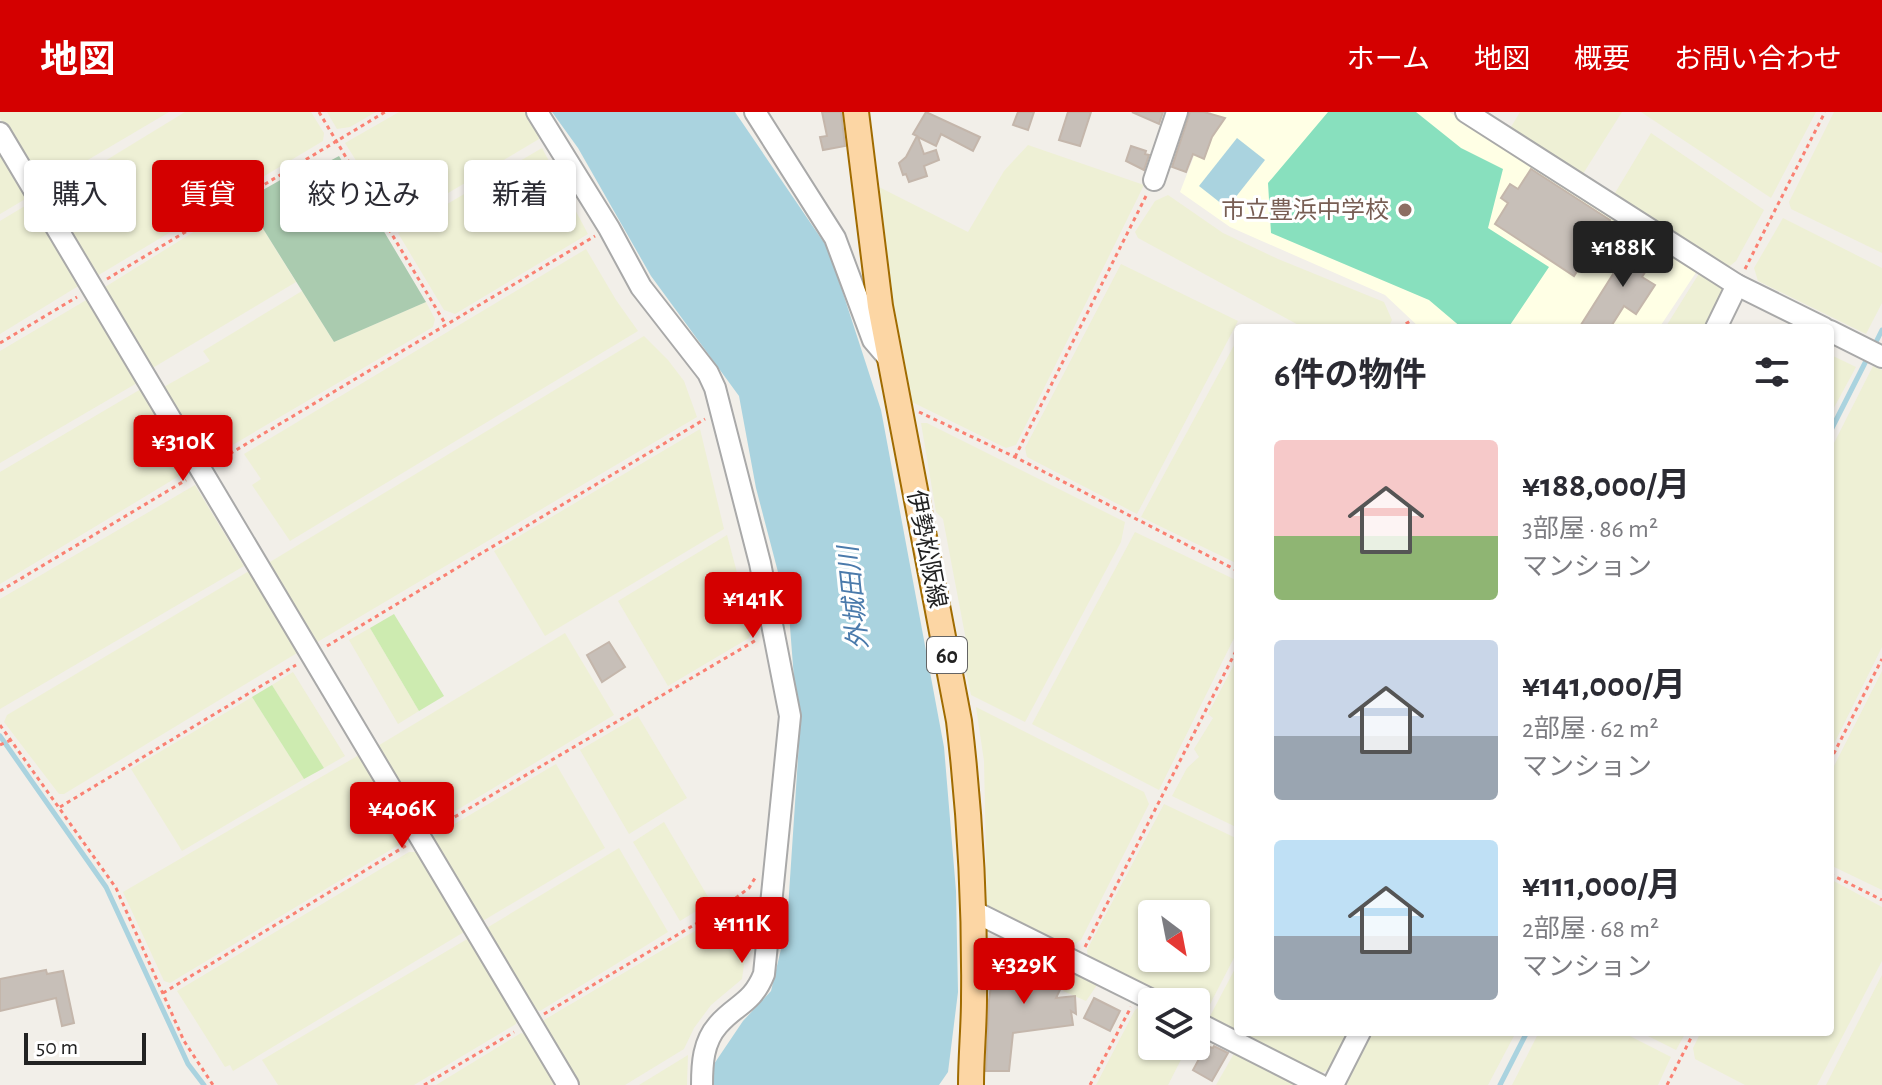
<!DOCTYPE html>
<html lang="ja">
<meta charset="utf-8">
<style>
:root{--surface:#fff;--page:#f2f2f3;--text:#2b2b33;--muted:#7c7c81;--accent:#d40000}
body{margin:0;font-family:"Alegreya Sans","Noto Sans JP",sans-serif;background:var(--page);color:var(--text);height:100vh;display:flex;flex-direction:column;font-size:30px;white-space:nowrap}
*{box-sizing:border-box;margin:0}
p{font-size:26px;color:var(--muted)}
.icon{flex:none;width:44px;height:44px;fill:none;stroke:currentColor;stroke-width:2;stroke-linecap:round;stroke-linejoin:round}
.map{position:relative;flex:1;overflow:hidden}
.panel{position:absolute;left:1234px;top:212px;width:600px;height:712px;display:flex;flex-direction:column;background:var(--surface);border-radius:8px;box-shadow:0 2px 6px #0004}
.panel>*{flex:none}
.banner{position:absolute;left:24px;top:48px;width:760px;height:72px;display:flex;gap:16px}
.needle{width:52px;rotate:148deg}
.controls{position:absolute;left:1138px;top:788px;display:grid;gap:16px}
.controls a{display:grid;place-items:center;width:72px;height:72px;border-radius:8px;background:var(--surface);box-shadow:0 2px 6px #0004;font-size:40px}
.scale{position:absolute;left:24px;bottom:20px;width:122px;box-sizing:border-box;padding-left:8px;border:4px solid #222;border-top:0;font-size:22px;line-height:28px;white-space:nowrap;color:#222;-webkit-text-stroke:6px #fff;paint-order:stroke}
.price{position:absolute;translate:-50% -68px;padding:0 18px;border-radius:8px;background:var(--accent);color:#fff;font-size:26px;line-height:52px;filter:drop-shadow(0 2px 4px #0008)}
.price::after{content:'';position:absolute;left:50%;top:48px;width:24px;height:18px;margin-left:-12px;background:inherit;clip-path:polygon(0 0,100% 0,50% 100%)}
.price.current{background:#222;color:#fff}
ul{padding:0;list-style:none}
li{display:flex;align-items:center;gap:24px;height:200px;padding:0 40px}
li span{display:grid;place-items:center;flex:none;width:224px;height:160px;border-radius:8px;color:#555}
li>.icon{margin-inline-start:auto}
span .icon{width:96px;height:96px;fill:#fffc;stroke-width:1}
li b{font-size:34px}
h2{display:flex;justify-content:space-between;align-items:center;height:96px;padding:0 40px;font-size:34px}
.tag{padding:0 28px;border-radius:8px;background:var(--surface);box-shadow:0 2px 6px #0004;font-size:28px;line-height:72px}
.tag.current{background:var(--accent);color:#fff}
header{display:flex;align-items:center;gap:48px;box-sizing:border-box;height:112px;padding:0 40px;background:var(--accent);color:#fff}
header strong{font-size:38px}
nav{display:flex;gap:44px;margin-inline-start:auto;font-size:28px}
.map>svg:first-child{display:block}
.education{fill:#ffffe5}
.farmland{fill:#eef0d5;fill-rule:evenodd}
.grass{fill:#cdebb0}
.cemetery{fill:#aacbaf}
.pitch{fill:#88e0be}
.water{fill:#aad3df}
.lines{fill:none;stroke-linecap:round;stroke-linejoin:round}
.stream{stroke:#aad3df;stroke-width:5}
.building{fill:#c7bfb8;stroke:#c4b6ab;stroke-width:2}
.minor-casing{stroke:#a9a9a9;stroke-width:24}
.major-casing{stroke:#a06b00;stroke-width:28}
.path{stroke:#fa8072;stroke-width:3;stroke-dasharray:4 4;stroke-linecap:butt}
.minor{stroke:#fff;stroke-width:20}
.major{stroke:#fcd6a4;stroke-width:24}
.education-dot{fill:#8d6e63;stroke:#fff;stroke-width:3}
.labels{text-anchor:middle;stroke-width:6;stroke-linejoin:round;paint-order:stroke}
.shield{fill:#fff;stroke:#646464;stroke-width:2}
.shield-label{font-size:22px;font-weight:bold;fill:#222}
.education-label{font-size:24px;fill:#785e54;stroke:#fff;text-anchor:end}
.street-label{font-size:24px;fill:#222;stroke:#fff}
.water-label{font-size:26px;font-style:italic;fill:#4a7aab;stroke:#fff}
</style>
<header>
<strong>地図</strong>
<nav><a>ホーム</a><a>地図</a><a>概要</a><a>お問い合わせ</a></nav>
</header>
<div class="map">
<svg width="1882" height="973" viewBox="0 0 1882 973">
<rect width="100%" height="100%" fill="#f2efe9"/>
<path class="education" d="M1211 0H1449L1699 156 1659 216H1420L1385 183 1230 115 1180 80Z"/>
<g class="farmland">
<path d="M0 0H169L42 75 0 6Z"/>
<path d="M185 0H311L324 21 323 29 97 164 92 162 46 85Z"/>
<path d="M327 0H376L350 15 337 17Z"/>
<path d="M399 0H526L537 17 539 27 396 112 345 31Z"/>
<path d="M1520 0H1622L1581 65 1508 20Z"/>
<path d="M1641 0H1816L1771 86Z"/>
<path d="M1834 0H1882V141L1791 97 1789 90Z"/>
<path d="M1651 21 1764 98 1736 149 1726 157 1612 86Z"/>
<path d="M1028 33 1144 73 1016 333 1006 336 912 290 890 171 879 75 968 120 1004 59Z"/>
<path d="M542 36 588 122 455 202 444 198 398 121Z"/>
<path d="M0 41 27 86 0 102Z"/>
<path d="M1168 83 1223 121 1278 147 1384 190 1392 208 1388 216H1304L1138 126 1135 120 1155 89Z"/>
<path d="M245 88 296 170 151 257 105 183V175Z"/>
<path d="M25 94 32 95 80 173 0 222V109Z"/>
<path d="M1783 106 1882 156V191L1866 222 1758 169 1754 156Z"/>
<path d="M586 137 616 188 638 219 290 429 252 373 261 367 244 342Z"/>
<path d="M1121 152 1238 209 1137 402 1027 345 1025 336Z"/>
<path d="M1700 160 1721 171 1723 183 1707 216H1665Z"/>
<path d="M302 179 334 230 426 190 435 207 433 215 207 348 201 346 162 276 210 249 203 239Z"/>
<path d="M88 187 137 271 0 351V239Z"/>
<path d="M644 224 668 248 684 269 697 305 314 532 265 453Z"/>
<path d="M1238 226V452L1141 405Z"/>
<path d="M1831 243 1856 255 1830 303V245Z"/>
<path d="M1873 254 1882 258V535L1830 640V339Z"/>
<path d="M141 277 189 358 0 472V360Z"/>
<path d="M921 311H927L1125 410 1121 430 1025 610 971 583 959 529 966 528 943 407 936 400Z"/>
<path d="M700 317 724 417 545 524 494 439Z"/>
<path d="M195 373 244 454 0 597V487Z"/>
<path d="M1135 420 1238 469V518L1159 678 1032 612Z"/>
<path d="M727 423 752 517 749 526 668 574 618 489Z"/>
<path d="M249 459 297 541 64 682H59L4 610 7 603Z"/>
<path d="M370 516 419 599 398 612 349 528Z"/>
<path d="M565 521 614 603 429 715 422 713 376 635Z"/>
<path d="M1238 545V716L1172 684 1187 656 1199 645 1194 637 1213 606 1208 602Z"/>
<path d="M1882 559V778L1830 753V662Z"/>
<path d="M293 560 345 644 324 656 272 573Z"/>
<path d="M252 585 304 667 182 739 131 657Z"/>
<path d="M976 595 1144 680 1149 692 1081 828 1071 835H1065L987 794 984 649Z"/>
<path d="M638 604 687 686 629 722 580 638Z"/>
<path d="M359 643 407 721V728L170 871 164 869 123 780Z"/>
<path d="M556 652 605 736 481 810 432 731 434 724Z"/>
<path d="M1164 692 1238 727V838L1206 900 1198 904 1196 890H1172L1088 846 1087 838ZM1152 802H1196V846H1152Z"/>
<path d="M664 710 711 790 680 809 633 730Z"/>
<path d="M619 736 668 820 540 899 533 897 485 817Z"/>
<path d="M409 740H416L464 820 233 959 230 953 225 955 177 879Z"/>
<path d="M1830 767 1882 795V849L1817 973H1745L1695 947 1693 936 1701 920H1830Z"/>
<path d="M749 787 752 793 742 867 711 893 694 916 684 937 625 973H579L542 914 544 908Z"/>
<path d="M469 826 517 907 516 912 414 973H278L262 948Z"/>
<path d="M1238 851V920H1349L1331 957 1314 964 1208 908Z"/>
<path d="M1076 857 1099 870 1086 889 1063 879Z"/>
<path d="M1882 863V973H1826Z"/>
<path d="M1146 891 1152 894V934H1188L1168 973H1096L1135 898Z"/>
<path d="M1370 920H1516L1488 973H1345Z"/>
<path d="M1539 920H1622L1671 945 1658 973H1512Z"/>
<path d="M1640 920H1686L1676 938Z"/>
<path d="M521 921 527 923 557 973H436Z"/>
<path d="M1236 938 1306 973H1216Z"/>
<path d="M688 943 687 973H639Z"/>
</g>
<g class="grass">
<path d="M394 502 444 584 419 599 370 516Z"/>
<path d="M272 573 324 656 304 667 252 585Z"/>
</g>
<path class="cemetery" d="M339 44 426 190 334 230 245 88 291 62 296 67Z"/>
<path class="pitch" d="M1328 0H1416L1461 36 1503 57 1488 116 1549 155 1508 216H1462L1429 188 1271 121 1268 71Z"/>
<g class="water">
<path d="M552 0H735L829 138 881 298 944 635 956 779 958 880 948 960 939 973H713L714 952 743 909 771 879 787 812 799 631 789 502 756 376 739 284 651 164 578 36Z"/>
<path d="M1237 26 1265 48 1227 96 1199 74Z"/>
</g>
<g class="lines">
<g class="stream">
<path d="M1874 234 1882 218"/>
<path d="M1830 320 1869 243"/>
<path d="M0 624 106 775 188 952 204 973"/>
<path d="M1500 973 1527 920"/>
</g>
</g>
<g class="building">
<path d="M822 0H841L845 34 823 38 820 25 827 24Z"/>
<path d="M926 0 980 25 973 39 941 22 936 34 918 25 924 42 936 38 939 48 924 54 927 64 909 70 906 62 903 63 899 51 906 45 917 24 913 22Z"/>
<path d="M1018 0H1034L1028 18 1013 13Z"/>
<path d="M1068 0H1091L1080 34 1059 28Z"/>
<path d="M1132 0H1163L1159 12Z"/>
<path d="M1190 0H1204L1225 6 1212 25 1204 47 1193 42 1186 60 1172 55Z"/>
<path d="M1131 34 1146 39 1145 42 1149 43 1144 58 1126 49Z"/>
<path d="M1531 57 1610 108 1574 164 1495 112 1508 91 1501 86 1510 72 1518 77Z"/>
<path d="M1634 129 1656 143 1642 165 1655 173 1636 202 1624 194 1610 216H1579Z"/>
<path d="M609 530 625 555 602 570 587 543Z"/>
<path d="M1013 836 1042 848V855H1057L1068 861 1056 886 1075 884 1076 902 1071 899 1073 913 1013 921 1009 959H986L989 888 993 860 1006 861 1007 856H1012Z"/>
<path d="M46 858 47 862 63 859 74 911 62 914 56 886 0 899V867Z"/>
<path d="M1094 886 1120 899 1110 919 1084 906Z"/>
<path d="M1206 934 1213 936 1214 934 1228 941 1212 969 1193 958Z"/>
</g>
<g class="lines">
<g class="minor-casing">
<g id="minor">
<path d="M537 0 609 116 641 175 708 261 715 276 760 451 790 604 764 862C752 892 736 892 718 913 703 930 702 952 702 973"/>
<path d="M755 0 835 126 873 228 890 248"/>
<path d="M1466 0 1737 173 1824 216"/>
<path d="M0 21 568 973"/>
<path d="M1154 68 1177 0"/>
<path d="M1716 216 1737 173"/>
<path d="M1830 219 1882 245"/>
<path d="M973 799 1156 890"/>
<path d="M1196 910 1320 973"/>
<path d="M1333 973 1360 920"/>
</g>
</g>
<g class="major-casing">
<path id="major" d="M856 0 880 194 959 609C970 701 975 795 974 887 974 915 971 944 971 973"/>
</g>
<g class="path">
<path d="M319 0 446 213"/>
<path d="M1745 157 1825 0"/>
<path d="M107 167 385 0"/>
<path d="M1399 216 1412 208"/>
<path d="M0 231 77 185"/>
<path d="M919 300 1015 345 1238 459"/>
<path d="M1015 345 1146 84"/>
<path d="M216 350 595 124"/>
<path d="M0 479 186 368"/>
<path d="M327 534 705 307"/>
<path d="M0 613 116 776 184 929 213 973"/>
<path d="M0 633 11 628"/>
<path d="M1830 649 1882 547"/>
<path d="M60 695 296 553"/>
<path d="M434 717 758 527"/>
<path d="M1830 762 1882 788"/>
<path d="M1085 835 1238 535"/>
<path d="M163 881 407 733"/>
<path d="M544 902 721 797 749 776 755 766"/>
<path d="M424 973 514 920"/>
<path d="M1090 973 1131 895"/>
<path d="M1667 973 1694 920"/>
</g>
<use href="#minor" class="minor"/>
<use href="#major" class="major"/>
</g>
<circle class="education-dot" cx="1405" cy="98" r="8"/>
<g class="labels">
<rect class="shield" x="927" y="525" width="40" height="36" rx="6"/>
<g class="shield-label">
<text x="947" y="551">60</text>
</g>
<g class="education-label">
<text x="1389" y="106">市立豊浜中学校</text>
</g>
<g class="street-label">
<text transform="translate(927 437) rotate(79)" y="8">伊勢松阪線</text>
</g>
<g class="water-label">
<text transform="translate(853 486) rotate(-96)" y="9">外城田川</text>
</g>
</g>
</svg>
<div class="controls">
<a><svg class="needle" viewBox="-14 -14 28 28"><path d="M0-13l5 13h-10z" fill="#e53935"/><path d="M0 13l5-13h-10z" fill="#7c7c81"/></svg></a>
<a><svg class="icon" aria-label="layers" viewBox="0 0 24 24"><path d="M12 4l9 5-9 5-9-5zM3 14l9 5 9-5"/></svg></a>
</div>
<div class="scale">50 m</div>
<b class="price current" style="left:1623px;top:177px">¥188K</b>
<b class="price" style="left:183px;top:371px">¥310K</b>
<b class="price" style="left:753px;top:528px">¥141K</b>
<b class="price" style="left:402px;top:738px">¥406K</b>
<b class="price" style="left:742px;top:853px">¥111K</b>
<b class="price" style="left:1024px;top:894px">¥329K</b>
<div class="banner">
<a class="tag">購入</a>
<a class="tag current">賃貸</a>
<a class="tag">絞り込み</a>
<a class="tag">新着</a>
</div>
<section class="panel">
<h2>6件の物件<svg class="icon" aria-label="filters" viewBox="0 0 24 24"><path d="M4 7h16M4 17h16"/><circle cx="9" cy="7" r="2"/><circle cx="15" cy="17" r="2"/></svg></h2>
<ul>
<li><span style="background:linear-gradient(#f6c9c9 60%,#8fb573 0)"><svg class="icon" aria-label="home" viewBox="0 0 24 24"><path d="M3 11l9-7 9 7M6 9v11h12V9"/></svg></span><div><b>¥188,000/月</b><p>3部屋 · 86 m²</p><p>マンション</p></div></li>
<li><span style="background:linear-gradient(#c9d6e8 60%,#9aa5b1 0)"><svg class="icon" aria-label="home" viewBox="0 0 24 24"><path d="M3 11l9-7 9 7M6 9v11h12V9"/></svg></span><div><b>¥141,000/月</b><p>2部屋 · 62 m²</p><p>マンション</p></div></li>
<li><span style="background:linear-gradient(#bfe0f5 60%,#9aa5b1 0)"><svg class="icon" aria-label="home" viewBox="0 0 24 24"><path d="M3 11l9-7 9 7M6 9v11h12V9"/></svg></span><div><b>¥111,000/月</b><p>2部屋 · 68 m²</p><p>マンション</p></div></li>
</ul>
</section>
</div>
